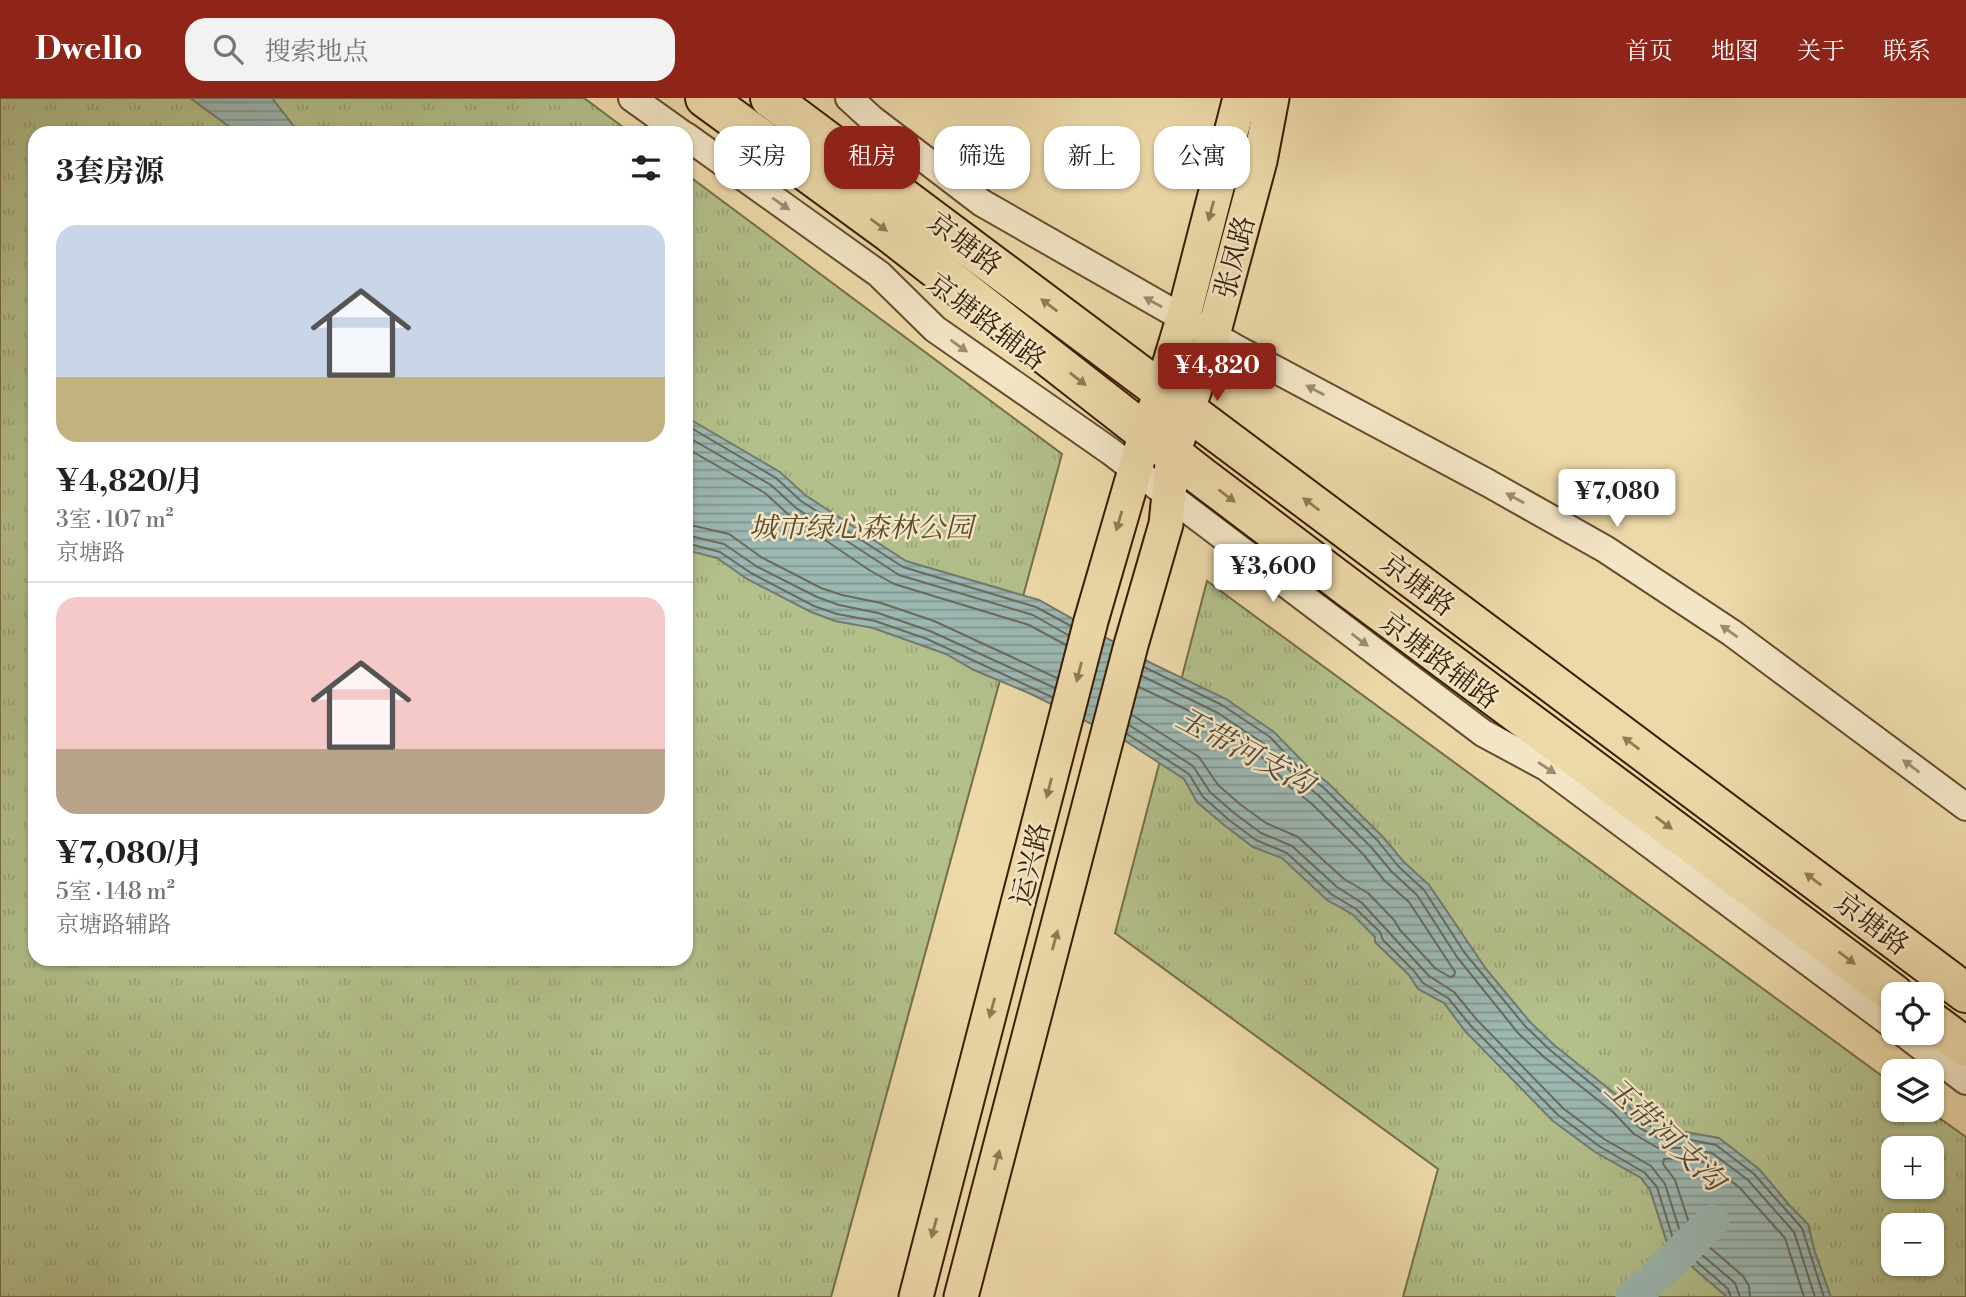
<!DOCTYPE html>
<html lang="zh">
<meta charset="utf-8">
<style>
:root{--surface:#fff;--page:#f2f2f2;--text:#202124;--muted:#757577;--line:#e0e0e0;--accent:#8f2418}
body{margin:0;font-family:"Libre Bodoni","Noto Serif SC",serif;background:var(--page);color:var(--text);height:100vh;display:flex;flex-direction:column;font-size:26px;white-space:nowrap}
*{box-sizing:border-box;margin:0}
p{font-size:23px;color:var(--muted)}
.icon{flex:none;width:38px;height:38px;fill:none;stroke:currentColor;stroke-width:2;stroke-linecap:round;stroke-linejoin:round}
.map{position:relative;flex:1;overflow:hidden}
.details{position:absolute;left:28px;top:28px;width:665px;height:840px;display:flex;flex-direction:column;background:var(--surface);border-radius:21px;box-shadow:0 2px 5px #0004}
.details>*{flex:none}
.banner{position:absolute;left:714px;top:28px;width:665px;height:63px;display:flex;gap:14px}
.controls{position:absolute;left:1881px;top:884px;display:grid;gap:14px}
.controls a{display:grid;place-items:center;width:63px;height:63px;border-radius:14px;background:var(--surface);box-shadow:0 2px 5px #0004;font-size:35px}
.price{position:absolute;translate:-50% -60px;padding:0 16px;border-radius:7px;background:#fff;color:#222;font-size:23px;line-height:46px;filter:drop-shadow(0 2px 4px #0008)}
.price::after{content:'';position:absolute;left:50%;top:42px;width:21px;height:16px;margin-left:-10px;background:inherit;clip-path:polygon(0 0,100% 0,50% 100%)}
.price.active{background:var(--accent);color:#fff}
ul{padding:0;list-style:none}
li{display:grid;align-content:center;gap:14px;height:371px;padding:0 28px}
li+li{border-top:2px solid var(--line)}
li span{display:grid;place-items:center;height:217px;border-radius:21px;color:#555}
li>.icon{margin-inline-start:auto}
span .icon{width:126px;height:126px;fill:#fffc;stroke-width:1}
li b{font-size:30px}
h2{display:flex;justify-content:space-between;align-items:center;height:84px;padding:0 28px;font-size:30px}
.pill{padding:0 24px;border-radius:21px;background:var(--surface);box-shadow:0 2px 5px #0004;font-size:24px;line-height:63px}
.pill.active{background:var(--accent);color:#fff}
header{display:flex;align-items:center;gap:42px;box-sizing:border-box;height:98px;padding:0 35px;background:var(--accent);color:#fff}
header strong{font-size:33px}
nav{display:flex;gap:38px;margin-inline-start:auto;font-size:24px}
.search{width:490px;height:63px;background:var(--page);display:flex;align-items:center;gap:18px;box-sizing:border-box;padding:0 24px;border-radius:21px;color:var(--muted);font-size:26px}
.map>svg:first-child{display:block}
.grass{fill:url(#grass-tufts);stroke:#766e48;stroke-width:2;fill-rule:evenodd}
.water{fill:url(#water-rules);stroke:#747a6d;stroke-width:2}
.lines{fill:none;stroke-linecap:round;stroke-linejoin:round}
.shore{stroke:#6a6a5c;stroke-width:2}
.river{stroke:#9cb8b2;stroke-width:35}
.minor-casing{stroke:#654b2e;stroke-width:30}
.major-casing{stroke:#381c05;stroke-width:37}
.highway-casing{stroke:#381c05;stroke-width:42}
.minor{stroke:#f3e6c6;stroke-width:26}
.major{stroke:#edd9a8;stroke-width:33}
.highway{stroke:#edd9a8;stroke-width:38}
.oneway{fill:#9f8b6f}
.oneway2{fill:#927a56}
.labels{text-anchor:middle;stroke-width:5;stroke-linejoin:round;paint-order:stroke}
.street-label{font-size:28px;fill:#381c05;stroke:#f3e6c6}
.park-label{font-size:28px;font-style:italic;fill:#5d4d2d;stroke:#f3e6c6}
.water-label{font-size:30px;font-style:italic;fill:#564b39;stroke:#f3e6c6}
</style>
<header>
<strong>Dwello</strong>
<div class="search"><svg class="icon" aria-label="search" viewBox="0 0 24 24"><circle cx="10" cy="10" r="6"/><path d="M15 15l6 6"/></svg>搜索地点</div>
<nav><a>首页</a><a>地图</a><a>关于</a><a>联系</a></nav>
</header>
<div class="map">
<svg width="1966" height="1199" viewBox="0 0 1966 1199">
<defs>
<pattern id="grass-tufts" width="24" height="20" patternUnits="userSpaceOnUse" patternTransform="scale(1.75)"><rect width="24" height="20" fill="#b3c08b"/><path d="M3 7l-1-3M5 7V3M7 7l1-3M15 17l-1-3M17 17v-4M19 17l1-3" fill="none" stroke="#9ba476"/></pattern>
<pattern id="water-rules" width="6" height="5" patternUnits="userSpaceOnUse" patternTransform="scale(1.75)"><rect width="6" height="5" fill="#9cb8b2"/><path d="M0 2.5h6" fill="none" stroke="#80958f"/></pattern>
</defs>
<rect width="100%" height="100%" fill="#edd9a8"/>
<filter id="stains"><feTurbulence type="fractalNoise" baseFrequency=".00286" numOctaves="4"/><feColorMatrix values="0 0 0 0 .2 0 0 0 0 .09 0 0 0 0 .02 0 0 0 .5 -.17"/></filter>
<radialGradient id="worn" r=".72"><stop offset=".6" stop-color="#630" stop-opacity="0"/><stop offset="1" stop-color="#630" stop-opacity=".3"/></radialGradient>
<g class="grass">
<path d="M0 0H584L631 35H35V861H686V76L1062 356 831 1199H0Z"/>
<path d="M1207 483 1893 986 1894 1012H1928L1966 1039V1199H1403L1438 1071 1115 835ZM1894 1050H1932V1088H1894ZM1894 1127H1932V1166H1894Z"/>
</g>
<g class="water">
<path d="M190 0H272L299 35H238Z"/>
<path d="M686 319 780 374 805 397 906 463 1039 502 1153 566 1226 601 1274 634 1310 671 1328 685 1383 739 1403 763 1429 787 1486 871 1530 924 1554 947 1624 1003 1644 1024 1661 1035 1686 1034 1719 1040 1759 1071 1790 1108 1808 1126 1815 1154 1831 1199H1727L1668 1148 1650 1092 1641 1080 1595 1054 1553 1023 1465 933 1444 905 1418 891 1409 877 1375 844V839L1352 816 1327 802 1282 760 1253 749 1224 727 1197 704 1184 681 1124 642 1031 596 974 572 946 556 873 530 835 523 811 514 747 481 717 460 686 452Z"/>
</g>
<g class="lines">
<g class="shore">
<path d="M686 327 776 380 801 403 903 469 1036 509 1071 528"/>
<path d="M686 338 771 387 796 410 899 477 1033 517 1068 537"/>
<path d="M686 350 765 395 790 418 869 472 894 486 1029 527 1066 547"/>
<path d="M686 426 729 436 761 459 821 490 842 497 881 505 934 523 1057 580"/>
<path d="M686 437 724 446 756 468 817 499 839 507 878 515 930 533 1055 590"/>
<path d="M686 445 720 454 751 475 814 508 837 516 875 523 927 541 1052 599"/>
<path d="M1144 569 1222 607 1270 639 1305 676 1324 690 1378 743 1398 768 1424 792 1464 854 1525 928 1550 952 1619 1008 1640 1030 1660 1041H1686L1716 1047 1754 1076 1802 1130 1824 1199"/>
<path d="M1142 578 1218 615 1264 646 1299 682 1318 697 1371 749 1392 774 1417 797 1457 859 1518 935 1544 959 1613 1014 1634 1036 1658 1050H1685L1712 1055 1748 1082 1794 1134 1815 1199"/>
<path d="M1132 617 1199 659 1218 687 1241 707 1266 725 1298 739 1344 781 1368 795 1394 822 1400 832 1436 871 1450 879 1454 878 1455 874 1409 804 1384 782 1363 756 1311 705 1291 690 1257 654 1213 624 1139 589"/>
<path d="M1129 627 1193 668 1210 694 1234 715 1261 735 1292 748 1337 789 1362 805 1429 878 1454 894 1477 922 1564 1011 1604 1041 1651 1068 1665 1086 1682 1140 1735 1185 1740 1199"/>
<path d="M1127 636 1189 676 1203 699 1229 722 1256 742 1287 755 1331 796 1356 811 1380 834 1383 842 1414 873 1423 885 1448 900 1471 928 1558 1017 1599 1048 1645 1075 1657 1089 1674 1144 1728 1191 1731 1199"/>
<path d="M1750 1199 1749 1188 1743 1178 1692 1134 1675 1082 1663 1066 1664 1061 1684 1060 1708 1065 1740 1090 1785 1140 1804 1199"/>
</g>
<g class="river">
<path d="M1659 1175 1712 1124"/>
<path d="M1633 1199 1644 1189"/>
</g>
<g class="minor-casing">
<g id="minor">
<path d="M632 0 681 35"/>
<path d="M849 0 872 21 982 105 1239 252 1488 385 1605 451 1732 535 1966 709"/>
<path d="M686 38 879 176 935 231 1110 353 1483 635 1546 669 1894 928"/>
<path d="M1902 934 1966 983"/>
</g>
</g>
<g class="major-casing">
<g id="major">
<path d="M916 1199 1091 523 1146 334 1161 294 1183 221 1240 0"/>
<path d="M961 1199 1131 547 1166 426 1173 356 1213 237 1260 63 1272 0"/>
</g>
</g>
<g class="highway-casing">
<g id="highway">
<path d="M705 0 890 135 1202 379 1353 493 1894 896"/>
<path d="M770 0 1966 895"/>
<path d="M1932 924 1966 949"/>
</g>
</g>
<use href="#minor" class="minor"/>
<use href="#major" class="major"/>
<use href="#highway" class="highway"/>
</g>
<defs><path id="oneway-solid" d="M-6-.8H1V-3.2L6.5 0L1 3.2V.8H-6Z" transform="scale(1.75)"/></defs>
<g class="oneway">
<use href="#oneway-solid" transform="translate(781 106) rotate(35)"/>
<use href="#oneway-solid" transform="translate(1153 204) rotate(-151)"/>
<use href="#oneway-solid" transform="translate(959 248) rotate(35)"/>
<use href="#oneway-solid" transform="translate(1315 292) rotate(-152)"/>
<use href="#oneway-solid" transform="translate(1515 400) rotate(-151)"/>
<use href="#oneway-solid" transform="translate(1729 533) rotate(-145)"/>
<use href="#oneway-solid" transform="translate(1360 542) rotate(37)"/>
<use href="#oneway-solid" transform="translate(1911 668) rotate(-143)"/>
<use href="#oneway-solid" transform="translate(1547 670) rotate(33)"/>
</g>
<g class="oneway2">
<use href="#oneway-solid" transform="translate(1211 113) rotate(105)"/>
<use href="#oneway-solid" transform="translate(879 127) rotate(36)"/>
<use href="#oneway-solid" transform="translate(1049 207) rotate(-143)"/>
<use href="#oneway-solid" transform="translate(1078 281) rotate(38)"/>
<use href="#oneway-solid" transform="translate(1227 398) rotate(37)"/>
<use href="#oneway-solid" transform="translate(1311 406) rotate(-143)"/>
<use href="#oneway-solid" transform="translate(1119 423) rotate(106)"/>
<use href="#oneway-solid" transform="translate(1079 574) rotate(104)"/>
<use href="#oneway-solid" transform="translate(1631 645) rotate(-143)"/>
<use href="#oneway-solid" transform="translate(1049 690) rotate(104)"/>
<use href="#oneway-solid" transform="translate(1664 725) rotate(37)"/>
<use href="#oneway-solid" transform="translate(1813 781) rotate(-143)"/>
<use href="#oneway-solid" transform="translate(1055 842) rotate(-75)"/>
<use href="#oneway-solid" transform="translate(1847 860) rotate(37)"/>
<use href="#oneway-solid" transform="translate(992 910) rotate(105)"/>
<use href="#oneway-solid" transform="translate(997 1062) rotate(-75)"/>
<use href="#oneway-solid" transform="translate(934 1130) rotate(105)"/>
</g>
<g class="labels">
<g class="street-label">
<text transform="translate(965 145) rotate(37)" y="10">京塘路</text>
<text transform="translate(1234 159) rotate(-75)" y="10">张凤路</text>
<text transform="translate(987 223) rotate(37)" y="10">京塘路辅路</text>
<text transform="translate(1418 486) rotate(37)" y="10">京塘路</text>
<text transform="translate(1440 562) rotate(37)" y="10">京塘路辅路</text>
<text transform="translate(1030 766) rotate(-76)" y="10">运兴路</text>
<text transform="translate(1872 825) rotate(37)" y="10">京塘路</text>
</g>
<g class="park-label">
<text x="861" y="439">城市绿心森林公园</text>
</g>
<g class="water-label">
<text transform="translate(1245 653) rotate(28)" y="10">玉带河支沟</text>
<text transform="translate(1665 1036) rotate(43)" y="10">玉带河支沟</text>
</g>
</g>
<rect width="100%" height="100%" filter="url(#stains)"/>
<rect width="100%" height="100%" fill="url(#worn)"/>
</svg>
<div class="controls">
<a><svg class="icon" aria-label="locate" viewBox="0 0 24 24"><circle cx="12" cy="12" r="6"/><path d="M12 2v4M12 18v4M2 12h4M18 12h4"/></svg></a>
<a><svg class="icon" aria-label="layers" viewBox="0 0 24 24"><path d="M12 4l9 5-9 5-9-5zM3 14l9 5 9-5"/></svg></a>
<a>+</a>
<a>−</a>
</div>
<b class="price active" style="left:1217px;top:305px">¥4,820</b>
<b class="price" style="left:1617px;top:431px">¥7,080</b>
<b class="price" style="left:1273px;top:506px">¥3,600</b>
<div class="banner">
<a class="pill">买房</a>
<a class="pill active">租房</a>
<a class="pill">筛选</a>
<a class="pill">新上</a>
<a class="pill">公寓</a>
</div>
<section class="details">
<h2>3套房源<svg class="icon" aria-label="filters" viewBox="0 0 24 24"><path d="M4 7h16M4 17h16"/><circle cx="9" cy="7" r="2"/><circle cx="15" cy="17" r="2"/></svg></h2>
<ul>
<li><span style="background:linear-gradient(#c9d6e8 70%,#c2b280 0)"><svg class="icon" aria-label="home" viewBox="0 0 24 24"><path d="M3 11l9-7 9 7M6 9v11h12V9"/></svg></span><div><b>¥4,820/月</b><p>3室 · 107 m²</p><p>京塘路</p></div></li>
<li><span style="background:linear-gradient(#f6c9c9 70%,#b9a48a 0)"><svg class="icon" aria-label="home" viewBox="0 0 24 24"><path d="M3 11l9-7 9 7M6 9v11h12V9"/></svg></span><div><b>¥7,080/月</b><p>5室 · 148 m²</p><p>京塘路辅路</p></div></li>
</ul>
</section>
</div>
